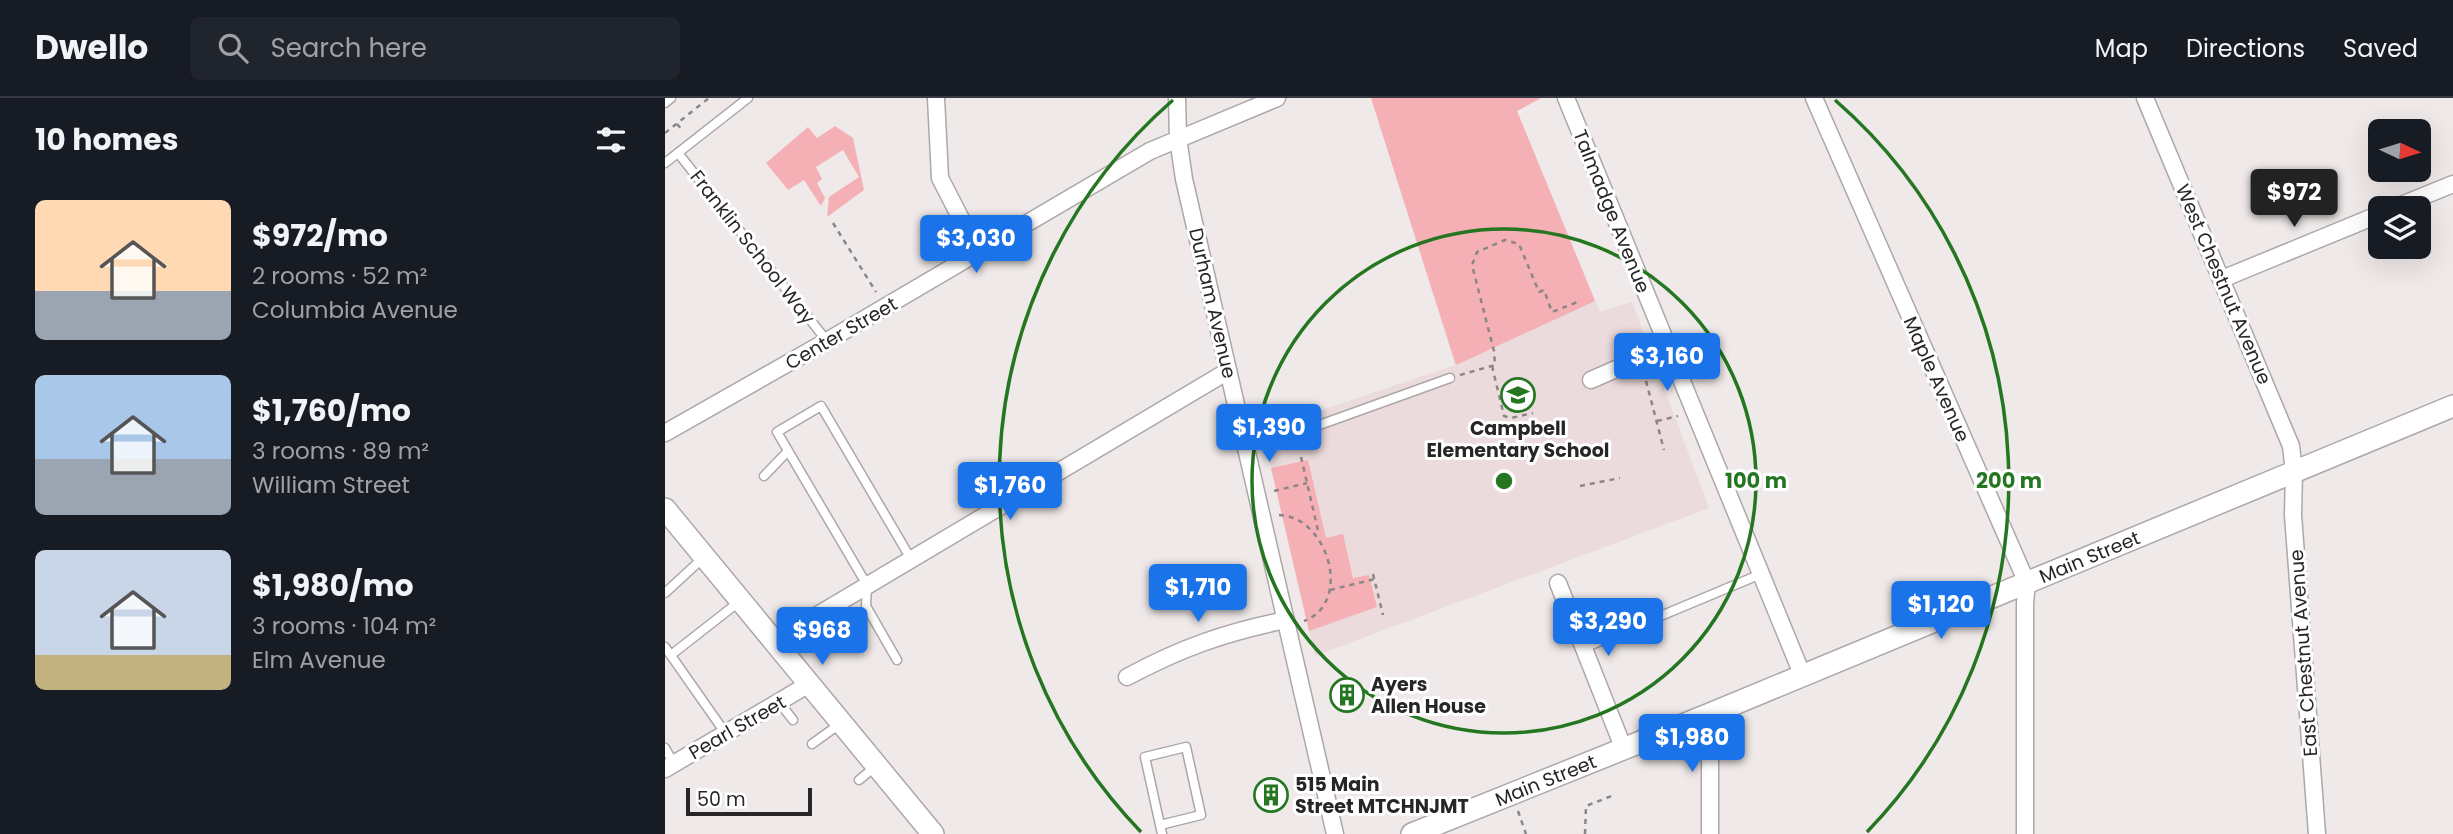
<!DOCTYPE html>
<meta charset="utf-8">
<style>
:root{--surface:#171b24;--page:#20242c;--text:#f1f3f6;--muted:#9ea1a6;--line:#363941;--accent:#1a73e8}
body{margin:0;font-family:Poppins,sans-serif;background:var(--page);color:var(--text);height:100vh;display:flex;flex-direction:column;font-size:26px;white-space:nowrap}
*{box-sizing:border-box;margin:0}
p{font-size:23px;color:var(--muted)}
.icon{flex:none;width:38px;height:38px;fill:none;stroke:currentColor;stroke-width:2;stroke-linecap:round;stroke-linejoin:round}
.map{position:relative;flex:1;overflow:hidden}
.sheet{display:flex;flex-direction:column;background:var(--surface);width:665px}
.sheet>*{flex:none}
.needle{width:46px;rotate:94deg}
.controls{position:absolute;left:1703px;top:21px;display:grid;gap:14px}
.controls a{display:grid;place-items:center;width:63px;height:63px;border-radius:10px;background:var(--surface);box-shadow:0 7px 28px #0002;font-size:35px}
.scale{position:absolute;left:21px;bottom:18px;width:126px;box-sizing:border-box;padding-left:7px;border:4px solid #282526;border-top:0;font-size:19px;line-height:24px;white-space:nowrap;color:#282526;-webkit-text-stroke:5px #fff;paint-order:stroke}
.price{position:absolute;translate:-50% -60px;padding:0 16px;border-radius:7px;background:var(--accent);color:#fff;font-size:23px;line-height:46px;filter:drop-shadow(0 2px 4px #0008)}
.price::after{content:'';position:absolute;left:50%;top:42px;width:21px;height:16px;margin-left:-10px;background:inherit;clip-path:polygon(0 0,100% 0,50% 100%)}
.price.selected{background:#222;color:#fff}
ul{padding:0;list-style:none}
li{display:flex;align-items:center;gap:21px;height:175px;padding:0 35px}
li span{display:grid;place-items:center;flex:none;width:196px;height:140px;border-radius:10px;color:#555}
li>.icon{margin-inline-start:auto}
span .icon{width:84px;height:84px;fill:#fffc;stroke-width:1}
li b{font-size:30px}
h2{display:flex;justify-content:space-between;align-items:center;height:84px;padding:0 35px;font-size:30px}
header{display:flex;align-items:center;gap:42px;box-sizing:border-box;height:98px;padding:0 35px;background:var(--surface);border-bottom:2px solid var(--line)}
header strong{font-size:33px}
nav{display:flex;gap:38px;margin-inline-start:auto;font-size:24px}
.search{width:490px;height:63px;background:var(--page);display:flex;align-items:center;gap:18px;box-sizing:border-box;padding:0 24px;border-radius:10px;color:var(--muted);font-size:26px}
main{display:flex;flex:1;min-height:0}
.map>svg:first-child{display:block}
.built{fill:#ecdbdc}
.green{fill:#f5b0b5}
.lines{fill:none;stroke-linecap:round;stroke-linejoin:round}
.lane-casing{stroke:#ada7a7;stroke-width:11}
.street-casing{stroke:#ada7a7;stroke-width:19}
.secondary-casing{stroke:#ada7a7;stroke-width:24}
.path{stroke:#8b8687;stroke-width:2.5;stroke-dasharray:5 5;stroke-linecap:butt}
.lane{stroke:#fff;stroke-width:8}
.street{stroke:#fff;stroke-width:16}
.secondary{stroke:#fff;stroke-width:21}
.ring{fill:none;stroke:#247620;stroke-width:3.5}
.labels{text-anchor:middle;stroke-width:6;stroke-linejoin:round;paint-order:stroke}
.street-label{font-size:19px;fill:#282526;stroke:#fff}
.poi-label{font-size:19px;font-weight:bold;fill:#282526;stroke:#fff;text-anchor:start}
.centre{fill:#247620;stroke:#fff;stroke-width:3.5}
.ring-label{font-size:21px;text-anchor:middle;font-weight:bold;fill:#247620;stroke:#fff;stroke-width:6;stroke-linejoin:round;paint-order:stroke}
</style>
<header>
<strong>Dwello</strong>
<div class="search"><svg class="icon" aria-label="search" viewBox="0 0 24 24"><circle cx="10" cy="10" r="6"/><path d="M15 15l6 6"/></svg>Search here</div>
<nav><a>Map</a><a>Directions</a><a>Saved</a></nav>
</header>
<main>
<section class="sheet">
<h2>10 homes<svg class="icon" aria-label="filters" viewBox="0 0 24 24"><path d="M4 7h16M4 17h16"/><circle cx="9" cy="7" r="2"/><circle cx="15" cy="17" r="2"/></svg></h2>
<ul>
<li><span style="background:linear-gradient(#ffd9b3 65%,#9aa5b1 0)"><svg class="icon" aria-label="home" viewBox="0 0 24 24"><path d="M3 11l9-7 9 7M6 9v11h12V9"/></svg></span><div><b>$972/mo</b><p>2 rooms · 52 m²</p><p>Columbia Avenue</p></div></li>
<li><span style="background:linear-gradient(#a9c7e8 60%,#9aa5b1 0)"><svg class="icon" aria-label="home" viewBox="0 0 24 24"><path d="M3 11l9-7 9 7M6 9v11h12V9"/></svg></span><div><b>$1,760/mo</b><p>3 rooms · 89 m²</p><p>William Street</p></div></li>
<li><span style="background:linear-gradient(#c9d6e8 75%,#c2b280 0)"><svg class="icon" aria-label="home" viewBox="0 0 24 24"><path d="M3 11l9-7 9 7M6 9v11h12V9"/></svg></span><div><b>$1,980/mo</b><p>3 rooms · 104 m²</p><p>Elm Avenue</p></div></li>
</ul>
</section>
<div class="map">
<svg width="1788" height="736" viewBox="0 0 1788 736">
<rect width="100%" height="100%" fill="#f0e9e9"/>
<path class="built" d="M706 0H876L852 13 935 214 967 204 1044 410 650 558 597 332 790 267Z"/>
<g class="green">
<path d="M706 0H876L852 13 930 203 791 267Z"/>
<path d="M170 28 188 40 199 92 162 119 164 99 194 79 178 52 151 69 157 81 152 85 160 100 156 108 139 82 123 92 101 65 143 29 152 40Z"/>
<path d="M643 362 661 440 678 436 688 480 704 477 712 509 644 533 606 370Z"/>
</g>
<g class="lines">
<g class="lane-casing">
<g id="lane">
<path d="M0 5 6 0"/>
<path d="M13 55 162 243"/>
<path d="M0 65 83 0"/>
<path d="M621 339 785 280"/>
<path d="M99 378 123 353"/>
<path d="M0 495 39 459"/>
<path d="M0 549 61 636"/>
<path d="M919 550 1096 476"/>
<path d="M6 557 75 503"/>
<path d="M232 562 201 508 202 487 112 334 156 308 246 461"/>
<path d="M114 604 128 622"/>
<path d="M147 646 176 625"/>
<path d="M0 650 9 666"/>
<path d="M194 682 211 668"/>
<path d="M495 727 536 717 521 649 480 659 497 736"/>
</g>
</g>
<g class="street-casing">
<g id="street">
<path d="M271 0 275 80 313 154"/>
<path d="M512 0 513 40 519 81 670 736"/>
<path d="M901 0 1137 576"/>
<path d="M1149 0 1362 485 1360 505V736"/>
<path d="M1480 0 1626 348 1629 374 1628 417 1652 736"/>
<path d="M1729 110 1788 86"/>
<path d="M1557 181 1715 116"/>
<path d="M926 282 1003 248"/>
<path d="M0 335 162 243 485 53 612 0"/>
<path d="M893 485 958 649"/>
<path d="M109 543 563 273"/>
<path d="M462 579C516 550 561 534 621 522"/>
<path d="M1045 616V736"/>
<path d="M0 671 144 586"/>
</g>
</g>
<g class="secondary-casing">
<g id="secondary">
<path d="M0 411 268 736"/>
<path id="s1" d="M747 736 1045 616 1788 308"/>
</g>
</g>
<g class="path">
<path d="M12 26 18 33"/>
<path d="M0 35 44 0"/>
<path d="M168 125 211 194"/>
<path d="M827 268 839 318 846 320 868 315"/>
<path d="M795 277 830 267 829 253 807 167 812 154 840 142 854 146 874 194 879 192 887 214 915 203"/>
<path d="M981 283 999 352"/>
<path d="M992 323 1013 318"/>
<path d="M636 359 654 437"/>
<path d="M915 388 955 380"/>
<path d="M609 393 642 385"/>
<path d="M614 417C662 418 689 504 639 523"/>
<path d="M708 476 718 517"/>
<path d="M665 492 710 481"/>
<path d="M853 713 861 736"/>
<path d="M920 736 921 708 949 697"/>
</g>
<use href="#lane" class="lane"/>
<use href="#street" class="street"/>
<use href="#secondary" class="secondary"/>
</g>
<g class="ring">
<circle cx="839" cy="383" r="252"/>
<path d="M476 734A505 505 0 0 1 508 2M1170 2A505 505 0 0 1 1202 734"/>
</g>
<defs>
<g id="school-ring" transform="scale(1.75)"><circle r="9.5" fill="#fff" stroke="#247620" stroke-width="1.5"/><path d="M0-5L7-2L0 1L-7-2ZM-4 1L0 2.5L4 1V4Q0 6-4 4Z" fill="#247620"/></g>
<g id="building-ring" transform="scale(1.75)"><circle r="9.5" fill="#fff" stroke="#247620" stroke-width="1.5"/><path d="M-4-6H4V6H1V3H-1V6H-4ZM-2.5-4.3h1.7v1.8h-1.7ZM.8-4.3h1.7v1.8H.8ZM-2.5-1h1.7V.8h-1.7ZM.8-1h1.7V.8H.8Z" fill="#247620"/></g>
</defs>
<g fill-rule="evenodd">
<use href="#school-ring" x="853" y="297"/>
<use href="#building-ring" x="682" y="597"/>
<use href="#building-ring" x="606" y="697"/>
</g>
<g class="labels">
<g class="street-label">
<text transform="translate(947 113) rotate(68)" y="7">Talmadge Avenue</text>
<text transform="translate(88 149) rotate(52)" y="7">Franklin School Way</text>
<text transform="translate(1559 186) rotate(67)" y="7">West Chestnut Avenue</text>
<text transform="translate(548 205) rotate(77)" y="7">Durham Avenue</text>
<text transform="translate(176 235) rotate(-30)" y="7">Center Street</text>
<text transform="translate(1272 281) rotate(66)" y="7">Maple Avenue</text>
<text dy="7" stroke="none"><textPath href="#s1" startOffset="732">Main Street</textPath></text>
<text transform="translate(1638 555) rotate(-94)" y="7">East Chestnut Avenue</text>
<text transform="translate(72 629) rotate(-30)" y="7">Pearl Street</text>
<text dy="7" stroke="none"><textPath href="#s1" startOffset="144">Main Street</textPath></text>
</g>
<g class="poi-label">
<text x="853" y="337" text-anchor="middle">Campbell<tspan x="853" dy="22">Elementary School</tspan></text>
<text x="706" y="593">Ayers<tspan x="706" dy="22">Allen House</tspan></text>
<text x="630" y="693">515 Main<tspan x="630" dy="22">Street MTCHNJMT</tspan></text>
</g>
</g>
<circle cx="839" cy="383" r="10" class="centre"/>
<g class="ring-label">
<text x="1091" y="390">100 m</text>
<text x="1344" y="390">200 m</text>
</g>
</svg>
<div class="controls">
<a><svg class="needle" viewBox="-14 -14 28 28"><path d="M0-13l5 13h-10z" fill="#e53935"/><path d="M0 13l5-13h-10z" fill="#9ea1a6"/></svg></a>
<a><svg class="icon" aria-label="layers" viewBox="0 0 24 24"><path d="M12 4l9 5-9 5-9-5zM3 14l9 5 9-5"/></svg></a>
</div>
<div class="scale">50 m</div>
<b class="price selected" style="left:1629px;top:131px">$972</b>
<b class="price" style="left:311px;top:177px">$3,030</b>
<b class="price" style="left:1002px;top:295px">$3,160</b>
<b class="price" style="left:604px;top:366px">$1,390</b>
<b class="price" style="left:345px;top:424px">$1,760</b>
<b class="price" style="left:533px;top:526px">$1,710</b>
<b class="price" style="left:1276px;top:543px">$1,120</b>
<b class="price" style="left:943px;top:560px">$3,290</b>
<b class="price" style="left:157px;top:569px">$968</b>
<b class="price" style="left:1027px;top:676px">$1,980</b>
</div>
</main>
